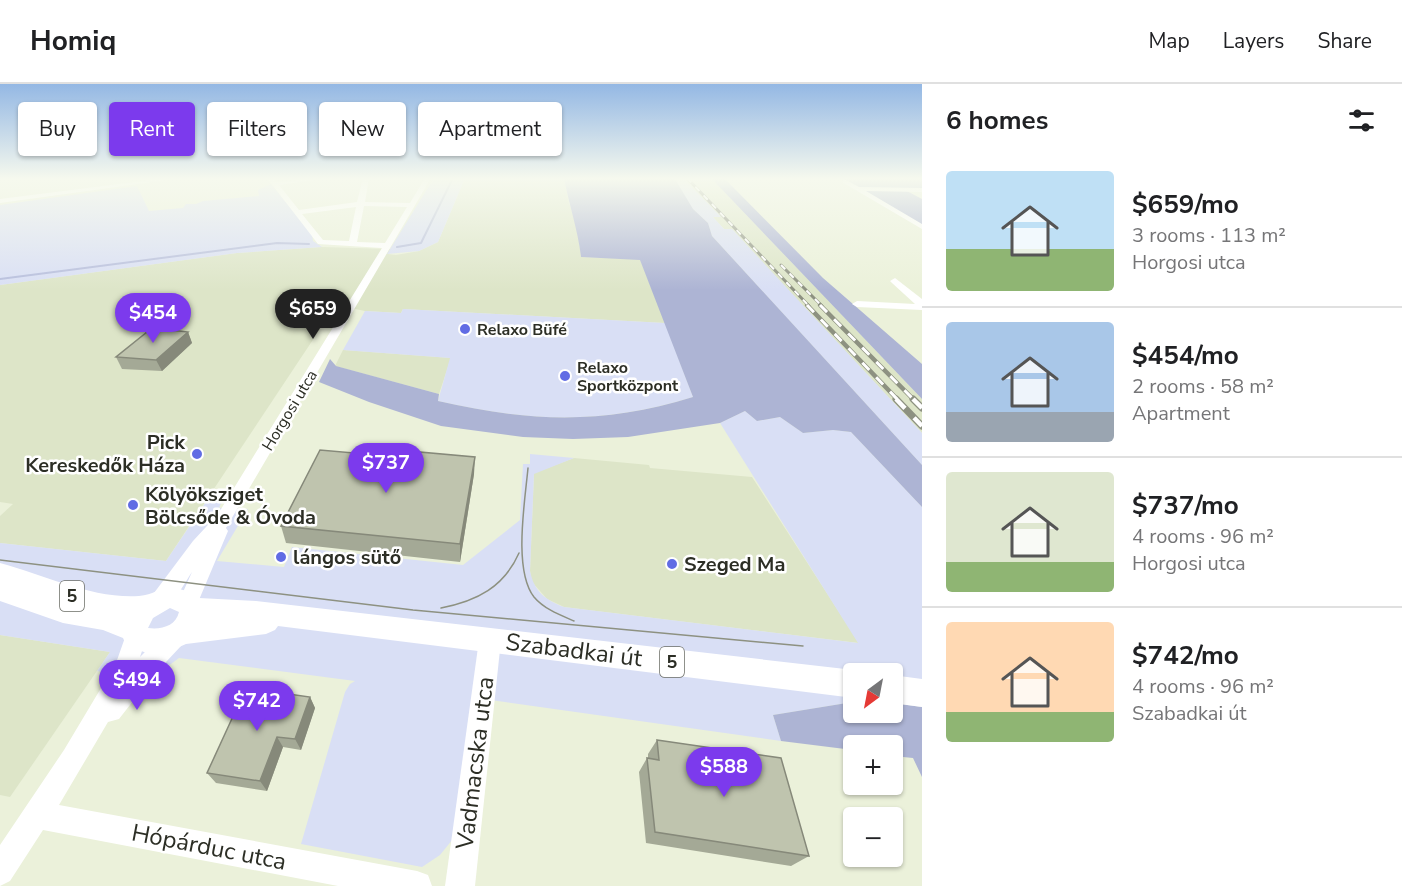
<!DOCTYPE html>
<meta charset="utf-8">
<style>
:root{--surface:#fff;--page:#f2f2f2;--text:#202124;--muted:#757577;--line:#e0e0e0;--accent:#7c3aed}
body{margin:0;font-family:"Nunito Sans",sans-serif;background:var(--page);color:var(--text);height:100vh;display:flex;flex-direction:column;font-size:22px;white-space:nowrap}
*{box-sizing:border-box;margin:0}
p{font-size:20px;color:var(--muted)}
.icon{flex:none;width:33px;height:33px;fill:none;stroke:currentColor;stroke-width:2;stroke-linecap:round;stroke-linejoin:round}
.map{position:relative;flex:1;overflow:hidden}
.sheet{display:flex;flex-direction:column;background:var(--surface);width:480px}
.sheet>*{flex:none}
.banner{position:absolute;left:18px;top:18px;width:570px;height:54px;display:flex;gap:12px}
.needle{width:39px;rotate:212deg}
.buttons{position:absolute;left:843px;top:579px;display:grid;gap:12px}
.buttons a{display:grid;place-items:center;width:60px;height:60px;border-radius:6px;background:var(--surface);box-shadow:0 2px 4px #0004;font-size:30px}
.price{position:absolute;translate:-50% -51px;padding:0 14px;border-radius:21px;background:var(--accent);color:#fff;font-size:20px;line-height:39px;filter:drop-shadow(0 2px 3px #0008)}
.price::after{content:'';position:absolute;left:50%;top:36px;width:18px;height:14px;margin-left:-9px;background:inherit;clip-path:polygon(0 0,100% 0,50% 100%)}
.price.selected{background:#222;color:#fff}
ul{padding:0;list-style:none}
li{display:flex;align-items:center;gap:18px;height:150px;padding:0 24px}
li+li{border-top:2px solid var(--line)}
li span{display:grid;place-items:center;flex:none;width:168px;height:120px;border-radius:6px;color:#555}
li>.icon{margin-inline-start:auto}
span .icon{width:72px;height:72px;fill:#fffc;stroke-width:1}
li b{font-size:26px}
h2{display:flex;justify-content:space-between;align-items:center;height:72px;padding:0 24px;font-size:26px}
.tag{padding:0 21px;border-radius:6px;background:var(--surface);box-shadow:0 2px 4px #0004;font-size:21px;line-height:54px}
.tag.selected{background:var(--accent);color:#fff}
header{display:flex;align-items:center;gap:36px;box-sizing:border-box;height:84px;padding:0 30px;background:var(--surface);border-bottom:2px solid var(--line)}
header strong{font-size:28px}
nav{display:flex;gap:33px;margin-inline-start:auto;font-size:21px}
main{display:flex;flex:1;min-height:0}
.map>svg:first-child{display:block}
.built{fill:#dde5c8}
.green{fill:#d9dff5}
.forest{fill:#adb4d4}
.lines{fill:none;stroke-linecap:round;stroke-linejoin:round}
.stream{stroke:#b6bddd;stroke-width:2}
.minor{fill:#fff;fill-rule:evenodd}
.major{fill:#fff;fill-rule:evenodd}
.tram{stroke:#8d9181;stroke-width:1.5}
.rail-far2-casing{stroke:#8d9181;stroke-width:3}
.rail-far1-casing{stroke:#8d9181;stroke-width:4.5}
.rail-casing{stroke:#8d9181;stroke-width:7}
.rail-far2{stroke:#fff;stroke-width:2;stroke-dasharray:6;stroke-linecap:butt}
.rail-far1{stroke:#fff;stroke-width:3;stroke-dasharray:10;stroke-linecap:butt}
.rail{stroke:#fff;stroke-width:4.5;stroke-dasharray:13;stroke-linecap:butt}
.wall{fill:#a4a996}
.shaded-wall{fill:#86897a}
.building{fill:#bfc4ae;stroke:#86897a;stroke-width:1.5}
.poi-dot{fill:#616ce4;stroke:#fff;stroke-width:2}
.labels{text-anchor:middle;stroke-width:5;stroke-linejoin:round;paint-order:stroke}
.far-poi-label{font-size:16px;font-weight:bold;fill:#2c2e25;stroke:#fff;text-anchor:start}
.far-street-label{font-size:16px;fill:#2c2e25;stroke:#fff}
.shield{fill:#fff;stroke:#6b6d66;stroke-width:1.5}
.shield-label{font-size:18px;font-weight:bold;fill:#2c2e25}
.poi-label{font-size:20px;font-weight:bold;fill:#2c2e25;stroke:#fff;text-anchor:start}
.near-street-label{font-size:24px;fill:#2c2e25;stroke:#fff}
</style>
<header>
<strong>Homiq</strong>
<nav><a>Map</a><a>Layers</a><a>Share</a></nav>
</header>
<main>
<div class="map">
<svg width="922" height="802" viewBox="0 0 922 802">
<rect width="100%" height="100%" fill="#ebf1da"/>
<g class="built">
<path d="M465 94H564L569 119 578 146 581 173 640 175 665 239 403 225 401 229 365 227 336 221 166 477 0 459V432L13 420 0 418V201L237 169 322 163 390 165 388 170 396 171 419 167 438 158Z"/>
<path d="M682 94H711L922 315V349L732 146 724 145 713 133 720 132Z"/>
<path d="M343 266 451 274 439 310 335 282Z"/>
<path d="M574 374 649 381 650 384 752 393 859 559 564 523 547 515 532 498 530 487 534 389Z"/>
<path d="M0 551 110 568 10 713 0 711Z"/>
</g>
<g class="green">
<path d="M434 94H465L438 158 419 167 387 170Z"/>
<path d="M673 94H682L685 96 721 133H713L724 145H732L922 349V381L712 152 708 139 693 125Z"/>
<path d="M271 100 312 150 313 157 322 163 237 169 0 201V121L137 102 149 127 183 124 186 120H196L203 117 259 112 258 106Z"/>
<path d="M403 225 665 239 693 313C601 341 530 338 438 317L450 274 343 266 365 227 401 229Z"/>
<path d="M745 327 757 337 780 333 803 349 833 346 851 348 922 423V623L893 619 892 590H854L853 618 773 631 781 657 477 614 457 750 440 771 422 783 301 760 345 608 350 600 355 597 179 574 148 597 97 587 110 568 0 551V459L166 477 214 406 226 407 219 424 248 425 217 477 284 483 292 463 463 481 520 436 523 380H530V370L574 374 534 390 530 487C534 507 545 516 564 523L858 559 720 339Z"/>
</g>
<g class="forest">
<path d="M564 94 675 95 693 125 708 139 712 152 922 381V423L851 348 833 346 803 349 780 333 757 337 745 327 720 339 628 353 573 355 523 353 441 342 369 318 319 298 330 275 336 282 439 310 438 317C530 338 602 341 693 313L640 176 581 173C578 146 569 121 564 94Z"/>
<path d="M711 94H724L823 194 922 280V315Z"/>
<path d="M840 94H922V104L903 105 922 115V141Z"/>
<path d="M853 618 854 628H892L893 619 922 623V693L913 674 893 672 892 662H854L853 666 781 657 773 631Z"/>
</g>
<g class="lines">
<g class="stream">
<path d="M397 163 421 159 453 94"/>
<path d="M0 195 277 159 309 160"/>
</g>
<g class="minor">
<path d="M166 94H182L0 119V115Z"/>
<path d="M267 94H273L276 98 328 94 279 101 299 126 357 118 363 94H369L365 118 410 119 425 94H431L226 444 228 447 196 523 189 526 182 523 179 517 192 488C183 501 172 527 154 521L151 515 154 509 193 457 218 430 382 164 318 160ZM364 122 407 123 385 159 357 158ZM356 123 349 157 323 156 302 130Z"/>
<path d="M844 95 859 103 922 104V108L866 107 922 140V145L842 98Z"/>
<path d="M895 194 922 215V226L857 223 852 220 857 217 915 220 892 199 890 197Z"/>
<path d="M136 542 144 545 147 552 140 573 165 548 173 545 181 548 184 555 181 562 151 594 119 635 108 638 59 721 417 787 428 791 432 802H338L43 746 10 797 0 802V761L64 666 116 579 128 545Z"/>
<path d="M490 546 498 549 501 556 475 802H445L479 556 482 549Z"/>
</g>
<g class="major">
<path d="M0 479C45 491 92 515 139 512 158 511 160 499 183 506 190 507 195 509 199 514L256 517 854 586 863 590H854V614L278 542 275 546 266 550 186 560 163 570H149L126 561 123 554 103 546 63 539 0 517ZM170 524 179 528C176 542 161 546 148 544L153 534Z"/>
<path d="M892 591 922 595V623L892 619Z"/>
</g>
<g class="tram">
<path d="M528 384C525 417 513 486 534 513 544 525 560 531 574 537"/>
<path d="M0 476 413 526 803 562"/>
<path d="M441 524C477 517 504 503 519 469"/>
</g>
<g class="rail-far2-casing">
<g id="rail-far2">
<path d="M687 94 809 222"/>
<path d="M781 181 822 222"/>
</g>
</g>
<g class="rail-far1-casing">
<g id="rail-far1">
<path d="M807 221 898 316"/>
<path d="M820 221 914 316"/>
</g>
</g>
<g class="rail-casing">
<g id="rail">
<path d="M896 315 922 342"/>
<path d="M913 315 922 324"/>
</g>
</g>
<use href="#rail-far2" class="rail-far2"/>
<use href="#rail-far1" class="rail-far1"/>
<use href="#rail" class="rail"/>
</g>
<g class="wall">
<path d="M188 248 192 259 162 287 122 285 116 273Z"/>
<path d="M411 368 474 390 460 478 286 459 281 442 365 370Z"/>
<path d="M310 613 315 624 301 666 283 663 267 707 216 699 207 689Z"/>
<path d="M657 656 809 772 791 782 646 759 639 688 647 674H648V670Z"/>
</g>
<g class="shaded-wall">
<path d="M188 248 192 259 162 287 156 276Z"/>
<path d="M475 373 474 390 460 478V460Z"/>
<path d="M310 613 315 624 301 666 295 655Z"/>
<path d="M277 653 283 663 267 707 260 697Z"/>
</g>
<g class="building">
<path d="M152 244 188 248 156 276 116 273Z"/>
<path d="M391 361 411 362 409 367 475 373 460 460 281 442 320 366 365 370 367 363 389 364Z"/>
<path d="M246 604 310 613 295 655 277 653 260 697 207 689Z"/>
<path d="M657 656 781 674 809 772 655 748 647 674 659 676Z"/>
</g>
<linearGradient id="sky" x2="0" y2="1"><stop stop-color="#94b8e4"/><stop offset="0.46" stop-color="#f6f9ee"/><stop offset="1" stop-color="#f6f9ee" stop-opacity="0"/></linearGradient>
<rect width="922" height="206" fill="url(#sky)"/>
<g class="poi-dot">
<circle cx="465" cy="245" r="6"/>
<circle cx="565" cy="292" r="6"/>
<circle cx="197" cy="370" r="6"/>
<circle cx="133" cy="421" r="6"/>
<circle cx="281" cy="473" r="6"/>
<circle cx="672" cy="480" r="6"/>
</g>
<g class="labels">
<g class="far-poi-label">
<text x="477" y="251">Relaxo Büfé</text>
<text x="577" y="289">Relaxo<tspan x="577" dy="18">Sportközpont</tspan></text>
</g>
<g class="far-street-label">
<text transform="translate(289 326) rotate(-59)" y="6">Horgosi utca</text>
</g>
<g class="shield">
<rect x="60" y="497" width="24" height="30" rx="4.5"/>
<rect x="660" y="563" width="24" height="30" rx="4.5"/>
</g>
<g class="shield-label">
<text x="72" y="518">5</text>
<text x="672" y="584">5</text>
</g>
<g class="poi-label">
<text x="185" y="365" text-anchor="end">Pick<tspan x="185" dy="23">Kereskedők Háza</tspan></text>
<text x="145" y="417">Kölyöksziget<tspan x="145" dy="23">Bölcsőde &amp; Óvoda</tspan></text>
<text x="293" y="480">lángos sütő</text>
<text x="684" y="487">Szeged Ma</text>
</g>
<g class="near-street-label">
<text transform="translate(574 566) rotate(7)" y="8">Szabadkai út</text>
<text transform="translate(475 679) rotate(-83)" y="8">Vadmacska utca</text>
<text transform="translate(209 763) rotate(11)" y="8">Hópárduc utca</text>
</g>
</g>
</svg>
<div class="buttons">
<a><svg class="needle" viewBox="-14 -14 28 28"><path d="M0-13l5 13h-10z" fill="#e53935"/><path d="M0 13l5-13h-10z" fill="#757577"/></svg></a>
<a>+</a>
<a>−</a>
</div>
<b class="price selected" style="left:313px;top:256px">$659</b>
<b class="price" style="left:153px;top:260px">$454</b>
<b class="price" style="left:386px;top:410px">$737</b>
<b class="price" style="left:137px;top:627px">$494</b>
<b class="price" style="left:257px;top:648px">$742</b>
<b class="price" style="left:724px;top:714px">$588</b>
<div class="banner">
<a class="tag">Buy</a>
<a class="tag selected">Rent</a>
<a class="tag">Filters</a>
<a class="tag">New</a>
<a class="tag">Apartment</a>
</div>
</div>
<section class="sheet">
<h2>6 homes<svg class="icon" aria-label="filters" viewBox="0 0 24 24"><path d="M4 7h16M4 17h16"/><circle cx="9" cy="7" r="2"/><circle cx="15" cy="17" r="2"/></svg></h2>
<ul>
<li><span style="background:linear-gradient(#bfe0f5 65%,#8fb573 0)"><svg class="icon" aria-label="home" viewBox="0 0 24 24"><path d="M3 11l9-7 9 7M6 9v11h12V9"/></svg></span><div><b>$659/mo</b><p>3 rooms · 113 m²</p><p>Horgosi utca</p></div></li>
<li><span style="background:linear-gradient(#a9c7e8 75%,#9aa5b1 0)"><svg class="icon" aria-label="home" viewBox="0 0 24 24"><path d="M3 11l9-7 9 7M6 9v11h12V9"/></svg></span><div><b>$454/mo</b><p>2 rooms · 58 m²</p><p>Apartment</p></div></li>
<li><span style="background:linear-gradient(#dfe7d0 75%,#8fb573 0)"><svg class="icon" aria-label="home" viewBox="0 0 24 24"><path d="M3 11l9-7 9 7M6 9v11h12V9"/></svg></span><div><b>$737/mo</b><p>4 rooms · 96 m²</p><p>Horgosi utca</p></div></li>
<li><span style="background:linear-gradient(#ffd9b3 75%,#8fb573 0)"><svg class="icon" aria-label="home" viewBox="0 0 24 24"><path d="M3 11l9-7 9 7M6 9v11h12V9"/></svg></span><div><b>$742/mo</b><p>4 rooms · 96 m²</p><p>Szabadkai út</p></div></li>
</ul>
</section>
</main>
